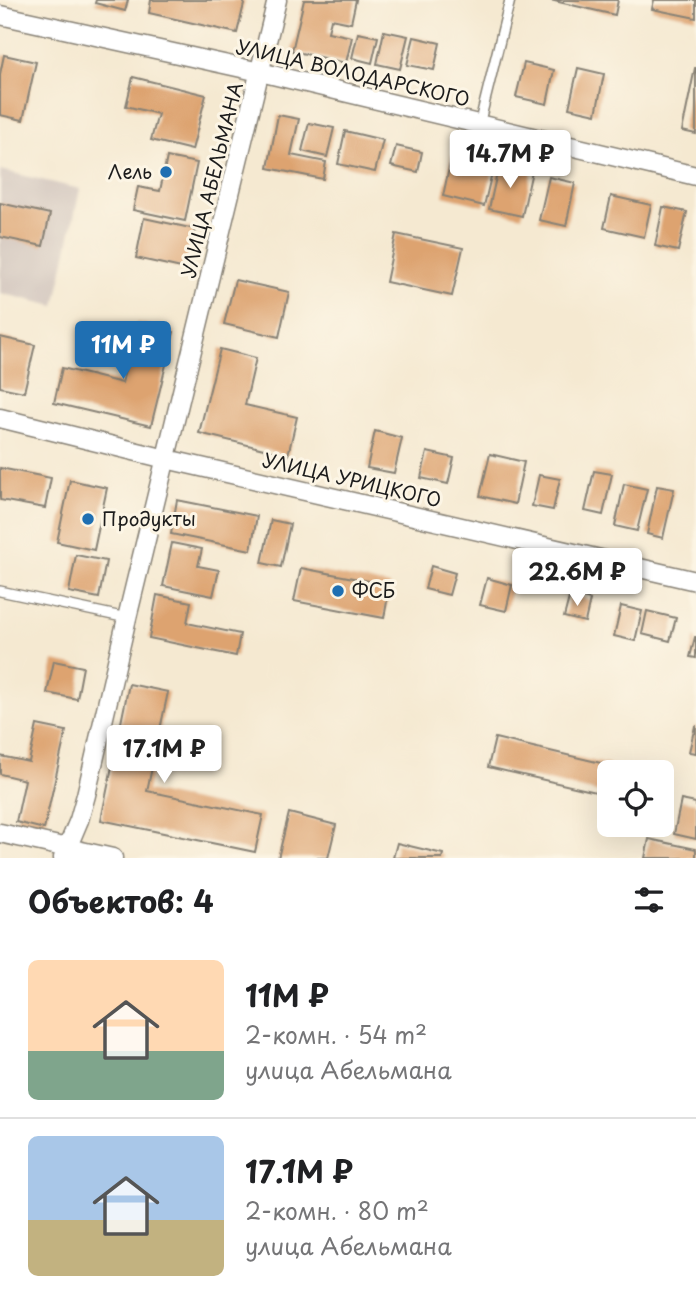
<!DOCTYPE html>
<html lang="ru">
<meta charset="utf-8">
<style>
:root{--surface:#fff;--page:#f6f6f6;--text:#202124;--muted:#757577;--line:#e0e0e0;--accent:#1f6fb2}
body{margin:0;font-family:"Playpen Sans",sans-serif;background:var(--page);color:var(--text);height:100vh;display:flex;flex-direction:column;font-size:26px;white-space:nowrap}
*{box-sizing:border-box;margin:0}
p{font-size:23px;color:var(--muted)}
.icon{flex:none;width:38px;height:38px;fill:none;stroke:currentColor;stroke-width:2;stroke-linecap:round;stroke-linejoin:round}
.map{position:relative;height:858px;overflow:hidden}
.panel{display:flex;flex-direction:column;background:var(--surface);flex:1}
.panel>*{flex:none}
.buttons{position:absolute;left:597px;top:760px;display:grid;gap:14px}
.buttons a{display:grid;place-items:center;width:77px;height:77px;border-radius:10px;background:var(--surface);box-shadow:0 7px 28px #0002;font-size:35px}
.price{position:absolute;translate:-50% -60px;padding:0 16px;border-radius:7px;background:#fff;color:#222;font-size:23px;line-height:46px;filter:drop-shadow(0 2px 4px #0008)}
.price::after{content:'';position:absolute;left:50%;top:42px;width:21px;height:16px;margin-left:-10px;background:inherit;clip-path:polygon(0 0,100% 0,50% 100%)}
.price.selected{background:var(--accent);color:#fff}
ul{padding:0;list-style:none}
li{display:flex;align-items:center;gap:21px;height:175px;padding:0 28px}
li+li{border-top:2px solid var(--line)}
li span{display:grid;place-items:center;flex:none;width:196px;height:140px;border-radius:10px;color:#555}
li>.icon{margin-inline-start:auto}
span .icon{width:84px;height:84px;fill:#fffc;stroke-width:1}
li b{font-size:30px}
h2{display:flex;justify-content:space-between;align-items:center;height:84px;padding:0 28px;font-size:30px}
.map>svg:first-child{display:block}
.industrial{fill:#cec1ba}
.building{fill:#dda36f}
.lines{fill:none;stroke-linecap:round;stroke-linejoin:round}
.lane-casing{stroke:#888276;stroke-width:12}
.street-casing{stroke:#888276;stroke-width:21}
.lane{stroke:#fff;stroke-width:9}
.street{stroke:#fff;stroke-width:18}
.poi-dot{fill:#1f6fb2;stroke:#fcf5e5;stroke-width:2.5}
.labels{text-anchor:middle;stroke-width:6;stroke-linejoin:round;paint-order:stroke}
.street-label{font-size:19px;fill:#1c1c1c;stroke:#fcf5e5}
.poi-label{font-size:19px;fill:#1c1c1c;stroke:#fcf5e5;text-anchor:start}
</style>
<div class="map">
<svg width="696" height="858" viewBox="0 0 696 858">
<rect width="100%" height="100%" fill="#fcf5e5"/>
<filter id="ink" filterUnits="userSpaceOnUse"><feTurbulence type="fractalNoise" baseFrequency=".0143" numOctaves="2"/><feDisplacementMap in="SourceGraphic" scale="14" xChannelSelector="R" yChannelSelector="G"/><feConvolveMatrix kernelMatrix="1 2 1 2 8 2 1 2 1" color-interpolation-filters="sRGB"/></filter>
<filter id="wash" filterUnits="userSpaceOnUse"><feTurbulence type="fractalNoise" baseFrequency=".00686" numOctaves="4" result="noise"/><feDisplacementMap in="SourceGraphic" scale="28" xChannelSelector="R" yChannelSelector="G"/><feGaussianBlur stdDeviation="1.57" result="paint"/><feColorMatrix in="noise" values="0 0 0 0 0 0 0 0 0 0 0 0 0 0 0 0 0 1.4 0 .05"/><feComposite in="paint" operator="in"/></filter>
<g filter="url(#wash)">
<rect width="100%" height="100%" fill="#f5e9d1"/>
<path class="industrial" d="M0 170 80 189 55 306 0 293Z"/>
<g id="blocks">
<g class="building">
<path d="M96 0H128L125 11 95 3Z"/>
<path d="M151 0H245L237 33 149 13Z"/>
<path d="M304 0H356L351 23 331 19 328 32 352 37 346 63 292 51Z"/>
<path d="M550 0H618L615 15Z"/>
<path d="M654 0H696V18L652 9Z"/>
<path d="M384 31 408 36 400 69 377 64Z"/>
<path d="M358 33 378 37 372 63 352 58Z"/>
<path d="M414 37 440 43 434 70 407 65Z"/>
<path d="M4 55 36 62 23 120 0 115V74Z"/>
<path d="M524 63 554 70 547 104 516 97Z"/>
<path d="M578 68 604 74 596 114 569 108Z"/>
<path d="M695 68H696V134L682 131Z"/>
<path d="M133 77 206 95 192 150 151 140 158 114 126 106Z"/>
<path d="M278 115 299 119 291 155 326 162 323 179 268 168Z"/>
<path d="M309 123 334 128 327 157 302 151Z"/>
<path d="M345 131 383 140 375 172 338 164Z"/>
<path d="M396 146 422 152 418 172 391 166Z"/>
<path d="M452 154 494 164 484 206 443 196Z"/>
<path d="M167 157 197 163 185 221 133 210 138 187 160 191Z"/>
<path d="M499 164 532 171 522 216 489 209Z"/>
<path d="M549 177 575 183 566 226 539 220Z"/>
<path d="M611 196 651 205 644 237 604 228Z"/>
<path d="M0 203 50 214 43 246 0 237Z"/>
<path d="M663 207 687 212 678 251 655 246Z"/>
<path d="M144 218 195 229 186 269 136 258Z"/>
<path d="M396 234 463 248 452 296 386 282Z"/>
<path d="M235 280 289 292 279 337 224 324Z"/>
<path d="M137 323 174 332 151 426 54 403 62 368 122 383Z"/>
<path d="M0 337 35 345 24 392 0 387Z"/>
<path d="M220 349 256 358 245 405 297 417 288 455 199 433Z"/>
<path d="M375 431 402 438 394 473 367 468Z"/>
<path d="M427 452 454 458 448 484 421 478Z"/>
<path d="M490 454 524 462 515 504 480 496Z"/>
<path d="M0 468 51 478 45 508 0 500Z"/>
<path d="M594 471 612 474 603 515 585 511Z"/>
<path d="M539 475 560 479 553 510 532 506Z"/>
<path d="M70 480 107 488 94 550 57 542Z"/>
<path d="M624 484 647 489 637 531 615 526Z"/>
<path d="M657 486 674 489 663 538 647 534Z"/>
<path d="M177 500 257 516 251 550 171 534Z"/>
<path d="M271 520 290 524 281 567 262 563Z"/>
<path d="M172 543 202 549 198 566 219 570 213 596 163 586Z"/>
<path d="M76 555 106 561 99 598 69 592Z"/>
<path d="M431 566 455 573 449 595 425 589Z"/>
<path d="M301 568 390 585 384 618 294 601Z"/>
<path d="M487 578 512 585 506 611 480 605Z"/>
<path d="M570 594 590 600 585 622 564 617Z"/>
<path d="M157 595 191 602 187 623 240 634 236 656 149 638Z"/>
<path d="M621 606 642 611 635 641 614 636Z"/>
<path d="M647 611 676 618 670 641 642 634Z"/>
<path d="M695 637H696V658L690 657Z"/>
<path d="M54 661 83 667 77 699 47 693Z"/>
<path d="M129 684 168 692 147 791 263 815 255 852 101 820Z"/>
<path d="M37 725 66 731 44 829 16 822 25 780 0 774V756L29 762Z"/>
<path d="M695 726H696V753L689 752Z"/>
<path d="M495 738 635 771V772H609V795L488 767Z"/>
<path d="M681 800 696 803V839L674 834Z"/>
<path d="M289 813 336 825 328 858H278Z"/>
<path d="M649 839 696 849V858H645Z"/>
<path d="M397 843 443 854 442 858H393Z"/>
</g>
</g>
</g>
<g filter="url(#ink)">
<use href="#blocks" fill-opacity="0" stroke="#888276" stroke-width="2"/>
<g class="lines">
<g class="lane-casing">
<g id="lane">
<path d="M479 125 510 0"/>
<path d="M0 591 127 618"/>
</g>
</g>
<g class="street-casing">
<g id="street">
<path d="M0 15 260 72 696 176"/>
<path d="M0 418 166 459 696 581"/>
<path d="M0 833 113 858"/>
<path d="M63 858 79 820 86 795 127 618 277 0"/>
</g>
</g>
<use href="#lane" class="lane"/>
<use href="#street" class="street"/>
</g>
</g>
<g class="poi-dot">
<circle cx="166" cy="172" r="7"/>
<circle cx="88" cy="519" r="7"/>
<circle cx="338" cy="591" r="7"/>
</g>
<g class="labels">
<g class="street-label">
<text transform="translate(353 73) rotate(13)" y="7">УЛИЦА ВОЛОДАРСКОГО</text>
<text transform="translate(212 180) rotate(-76)" y="7">УЛИЦА АБЕЛЬМАНА</text>
<text transform="translate(352 480) rotate(13)" y="7">УЛИЦА УРИЦКОГО</text>
</g>
<g class="poi-label">
<text x="152" y="179" text-anchor="end">Лель</text>
<text x="102" y="526">Продукты</text>
<text x="352" y="598">ФСБ</text>
</g>
</g>
</svg>
<div class="buttons">
<a><svg class="icon" aria-label="locate" viewBox="0 0 24 24"><circle cx="12" cy="12" r="6"/><path d="M12 2v4M12 18v4M2 12h4M18 12h4"/></svg></a>
</div>
<b class="price" style="left:510px;top:190px">14.7M ₽</b>
<b class="price selected" style="left:123px;top:381px">11M ₽</b>
<b class="price" style="left:577px;top:608px">22.6M ₽</b>
<b class="price" style="left:164px;top:785px">17.1M ₽</b>
</div>
<section class="panel">
<h2>Объектов: 4<svg class="icon" aria-label="filters" viewBox="0 0 24 24"><path d="M4 7h16M4 17h16"/><circle cx="9" cy="7" r="2"/><circle cx="15" cy="17" r="2"/></svg></h2>
<ul>
<li><span style="background:linear-gradient(#ffd9b3 65%,#7fa58c 0)"><svg class="icon" aria-label="home" viewBox="0 0 24 24"><path d="M3 11l9-7 9 7M6 9v11h12V9"/></svg></span><div><b>11M ₽</b><p>2-комн. · 54 m²</p><p>улица Абельмана</p></div></li>
<li><span style="background:linear-gradient(#a9c7e8 60%,#c2b280 0)"><svg class="icon" aria-label="home" viewBox="0 0 24 24"><path d="M3 11l9-7 9 7M6 9v11h12V9"/></svg></span><div><b>17.1M ₽</b><p>2-комн. · 80 m²</p><p>улица Абельмана</p></div></li>
</ul>
</section>
